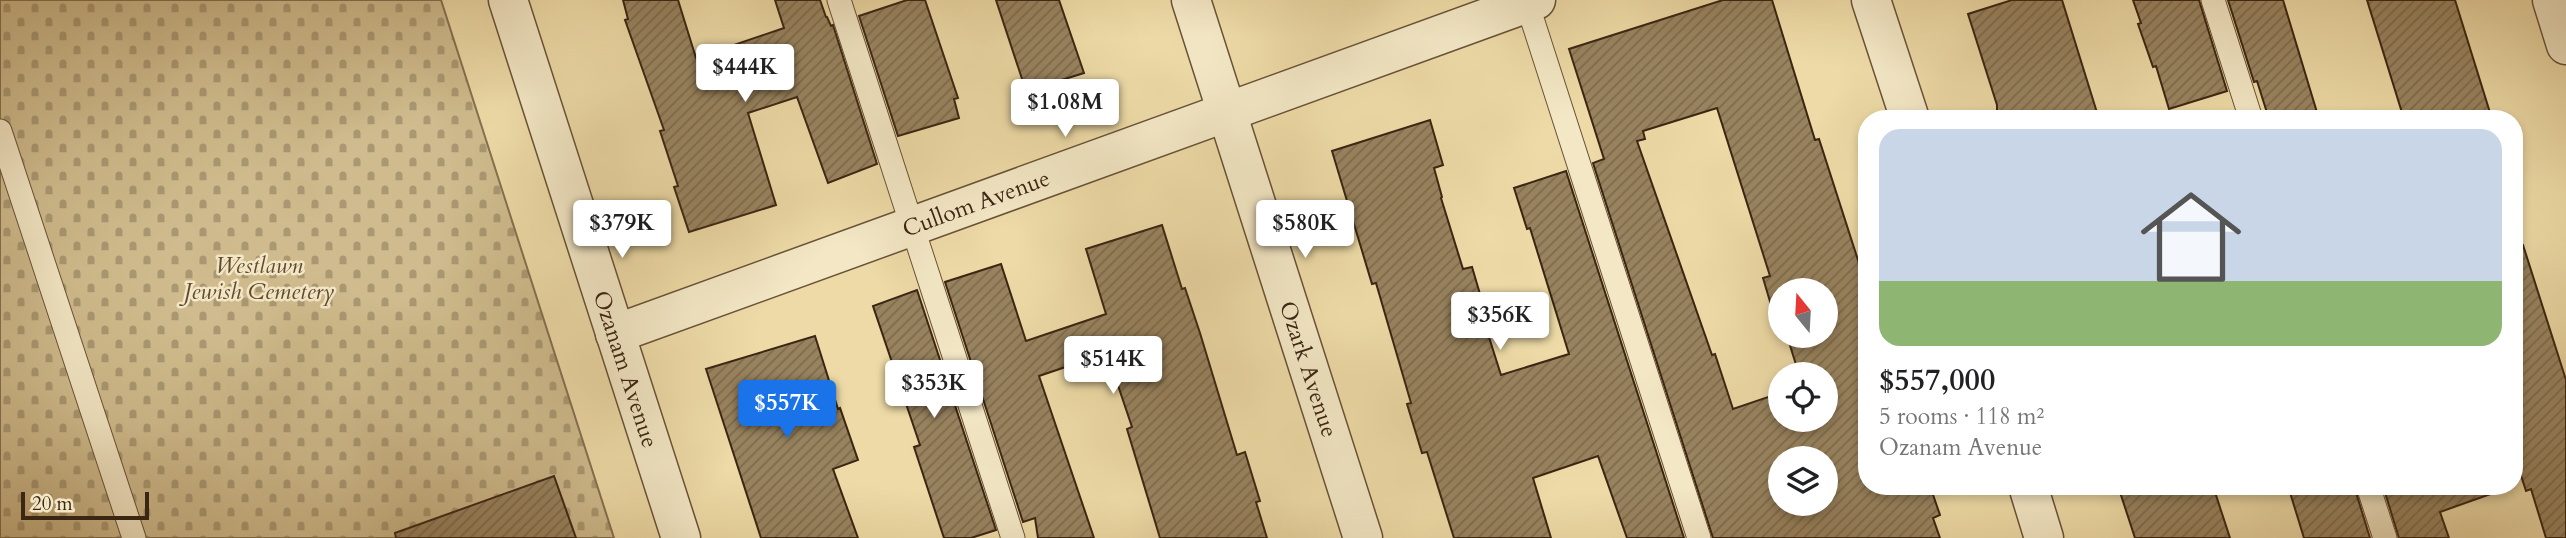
<!DOCTYPE html>
<meta charset="utf-8">
<style>
:root{--surface:#fff;--page:#f2f2f2;--text:#202124;--muted:#757577;--line:#e0e0e0;--accent:#1a73e8}
body{margin:0;font-family:Cardo,serif;background:var(--page);color:var(--text);height:100vh;display:flex;flex-direction:column;font-size:26px;white-space:nowrap}
*{box-sizing:border-box;margin:0}
p{font-size:23px;color:var(--muted)}
.icon{flex:none;width:38px;height:38px;fill:none;stroke:currentColor;stroke-width:2;stroke-linecap:round;stroke-linejoin:round}
.map{position:relative;flex:1;overflow:hidden}
.details{position:absolute;left:1858px;top:110px;width:665px;height:385px;display:flex;flex-direction:column;background:var(--surface);border-radius:28px;box-shadow:0 4px 10px #0003}
.details>*{flex:none}
.needle{width:46px;rotate:342deg}
.tools{position:absolute;left:1768px;top:278px;display:grid;gap:14px}
.tools a{display:grid;place-items:center;width:70px;height:70px;border-radius:50%;background:var(--surface);box-shadow:0 4px 10px #0003;font-size:35px}
.scale{position:absolute;left:21px;bottom:18px;width:128px;box-sizing:border-box;padding-left:7px;border:4px solid #3b2513;border-top:0;font-size:19px;line-height:24px;white-space:nowrap;color:#3b2513;-webkit-text-stroke:5px #f3e7c5;paint-order:stroke}
.price{position:absolute;translate:-50% -60px;padding:0 16px;border-radius:7px;background:#fff;color:#222;font-size:23px;line-height:46px;filter:drop-shadow(0 2px 4px #0008)}
.price::after{content:'';position:absolute;left:50%;top:42px;width:21px;height:16px;margin-left:-10px;background:inherit;clip-path:polygon(0 0,100% 0,50% 100%)}
.price.current{background:var(--accent);color:#fff}
ul{padding:0;list-style:none}
li{display:grid;align-content:center;gap:14px;height:371px;padding:0 21px}
li+li{border-top:2px solid var(--line)}
li span{display:grid;place-items:center;height:217px;border-radius:21px;color:#555}
li>.icon{margin-inline-start:auto}
span .icon{width:126px;height:126px;fill:#fffc;stroke-width:1}
li b{font-size:30px}
.map>svg:first-child{display:block}
.cemetery{fill:url(#cemetery-stones);stroke:#857050;stroke-width:2}
.building{fill:url(#building-hatch);stroke:#3b2513;stroke-width:2;fill-rule:evenodd}
.lines{fill:none;stroke-linecap:round;stroke-linejoin:round}
.lane-casing{stroke:#685238;stroke-width:25}
.street-casing{stroke:#685238;stroke-width:41}
.lane{stroke:#f3e7c5;stroke-width:23}
.street{stroke:#f3e7c5;stroke-width:38}
.labels{text-anchor:middle;stroke-width:5;stroke-linejoin:round;paint-order:stroke}
.street-label{font-size:23px;fill:#3b2513;stroke:#f3e7c5}
.park-label{font-size:23px;font-style:italic;fill:#604a32;stroke:#f3e7c5}
</style>
<div class="map">
<svg width="2566" height="538" viewBox="0 0 2566 538">
<defs>
<pattern id="cemetery-stones" width="16" height="16" patternUnits="userSpaceOnUse" patternTransform="scale(1.75)"><rect width="16" height="16" fill="#cfbb8d"/><path d="M2 7V4a2 2 0 0 1 4 0v3zM10 15v-3a2 2 0 0 1 4 0v3z" fill="#a99872"/></pattern>
<pattern id="building-hatch" width="6" height="6" patternUnits="userSpaceOnUse" patternTransform="scale(1.75)"><rect width="6" height="6" fill="#98835f"/><path d="M-1 1l2-2M0 6l6-6M5 7l2-2" fill="none" stroke="#7d6b4d"/></pattern>
</defs>
<rect width="100%" height="100%" fill="#eddaa6"/>
<filter id="stains"><feTurbulence type="fractalNoise" baseFrequency=".00286" numOctaves="4"/><feColorMatrix values="0 0 0 0 .2 0 0 0 0 .09 0 0 0 0 .02 0 0 0 .5 -.17"/></filter>
<radialGradient id="worn" r=".72"><stop offset=".6" stop-color="#630" stop-opacity="0"/><stop offset="1" stop-color="#630" stop-opacity=".3"/></radialGradient>
<path class="cemetery" d="M0 0H441L614 538H0Z"/>
<g class="building">
<path d="M623 0H678L696 58 784 28 775 0H820L826 17H827L831 26 833 25 877 164 828 183 797 97 748 113 776 205 689 232 674 187 678 186 660 131 664 130 625 20 628 19Z"/>
<path d="M907 0H925L958 98 954 99 959 118 898 136 859 16Z"/>
<path d="M996 0H1059L1084 73 1026 91Z"/>
<path d="M1723 0H1772L1815 140 1819 139 1867 288V486H1930L1940 515 1933 518 1940 538H1713L1593 163 1604 159 1569 49ZM1717 108 1770 276 1763 278 1777 325H1780V290H1825V336H1787L1799 374H1825V420H1780V393L1733 409 1715 354 1712 355 1637 141 1645 139 1643 131ZM1780 458H1825V504H1780Z"/>
<path d="M2012 0H2062L2099 119H1997V105L1968 14Z"/>
<path d="M2133 0H2199L2227 91 2169 109 2156 66 2153 67 2138 24 2141 23Z"/>
<path d="M2228 0H2283L2319 119H2269L2257 81 2254 82Z"/>
<path d="M2367 0H2455L2492 119H2404Z"/>
<path d="M1430 120 1443 165 1434 168 1442 197 1441 198 1463 269 1472 267 1485 311 1481 312 1501 375 1569 354 1530 228 1527 229 1514 188 1566 171 1684 538H1627L1598 456 1533 478 1551 538H1454L1427 452 1422 453 1407 404 1411 403 1376 283 1372 284 1332 151Z"/>
<path d="M1162 225 1182 289 1185 288 1200 333 1237 455 1245 452 1260 501 1256 502 1267 538H1160L1127 429 1132 427 1107 353 1039 376 1094 538H1038L1035 518 1023 522 945 282 1001 264 1026 341 1106 314 1086 249Z"/>
<path d="M2523 245 2566 380V538H2546L2531 489 2526 491 2515 457V247Z"/>
<path d="M917 290 996 530 971 538H944L914 447 920 445 873 306Z"/>
<path d="M815 336 838 409 840 408 858 460 833 469 858 538H761L706 369Z"/>
<path d="M554 476 576 538H396L395 533Z"/>
<path d="M2118 486H2213L2230 538H2135Z"/>
<path d="M2288 486H2354L2370 538H2304Z"/>
<path d="M2383 486H2499V491L2440 512 2449 538H2399Z"/>
</g>
<g class="lines">
<g class="lane-casing">
<g id="lane">
<path d="M839 0 1013 538"/>
<path d="M1526 0 1699 538"/>
<path d="M2213 0 2251 119"/>
<path d="M0 131 134 538"/>
<path d="M2368 486 2385 538"/>
</g>
</g>
<g class="street-casing">
<g id="street">
<path d="M508 0 681 538"/>
<path d="M1191 0 1363 538"/>
<path d="M1871 0 1910 119"/>
<path d="M2552 0 2566 45"/>
<path d="M615 334 1536 0"/>
<path d="M2028 486 2044 538"/>
</g>
</g>
<use href="#lane" class="lane"/>
<use href="#street" class="street"/>
</g>
<g class="labels">
<g class="street-label">
<text transform="translate(976 203) rotate(-20)" y="8">Cullom Avenue</text>
<text transform="translate(626 369) rotate(72)" y="8">Ozanam Avenue</text>
<text transform="translate(1309 369) rotate(72)" y="8">Ozark Avenue</text>
</g>
<g class="park-label">
<text x="259" y="273">Westlawn<tspan x="259" dy="26">Jewish Cemetery</tspan></text>
</g>
</g>
<rect width="100%" height="100%" filter="url(#stains)"/>
<rect width="100%" height="100%" fill="url(#worn)"/>
</svg>
<div class="tools">
<a><svg class="needle" viewBox="-14 -14 28 28"><path d="M0-13l5 13h-10z" fill="#e53935"/><path d="M0 13l5-13h-10z" fill="#757577"/></svg></a>
<a><svg class="icon" aria-label="locate" viewBox="0 0 24 24"><circle cx="12" cy="12" r="6"/><path d="M12 2v4M12 18v4M2 12h4M18 12h4"/></svg></a>
<a><svg class="icon" aria-label="layers" viewBox="0 0 24 24"><path d="M12 4l9 5-9 5-9-5zM3 14l9 5 9-5"/></svg></a>
</div>
<div class="scale">20 m</div>
<b class="price" style="left:745px;top:104px">$444K</b>
<b class="price" style="left:1065px;top:139px">$1.08M</b>
<b class="price" style="left:622px;top:260px">$379K</b>
<b class="price" style="left:1305px;top:260px">$580K</b>
<b class="price" style="left:1500px;top:352px">$356K</b>
<b class="price" style="left:1113px;top:396px">$514K</b>
<b class="price" style="left:934px;top:420px">$353K</b>
<b class="price current" style="left:787px;top:440px">$557K</b>
<section class="details">
<ul>
<li><span style="background:linear-gradient(#c9d6e8 70%,#8fb573 0)"><svg class="icon" aria-label="home" viewBox="0 0 24 24"><path d="M3 11l9-7 9 7M6 9v11h12V9"/></svg></span><div><b>$557,000</b><p>5 rooms · 118 m²</p><p>Ozanam Avenue</p></div></li>
</ul>
</section>
</div>
